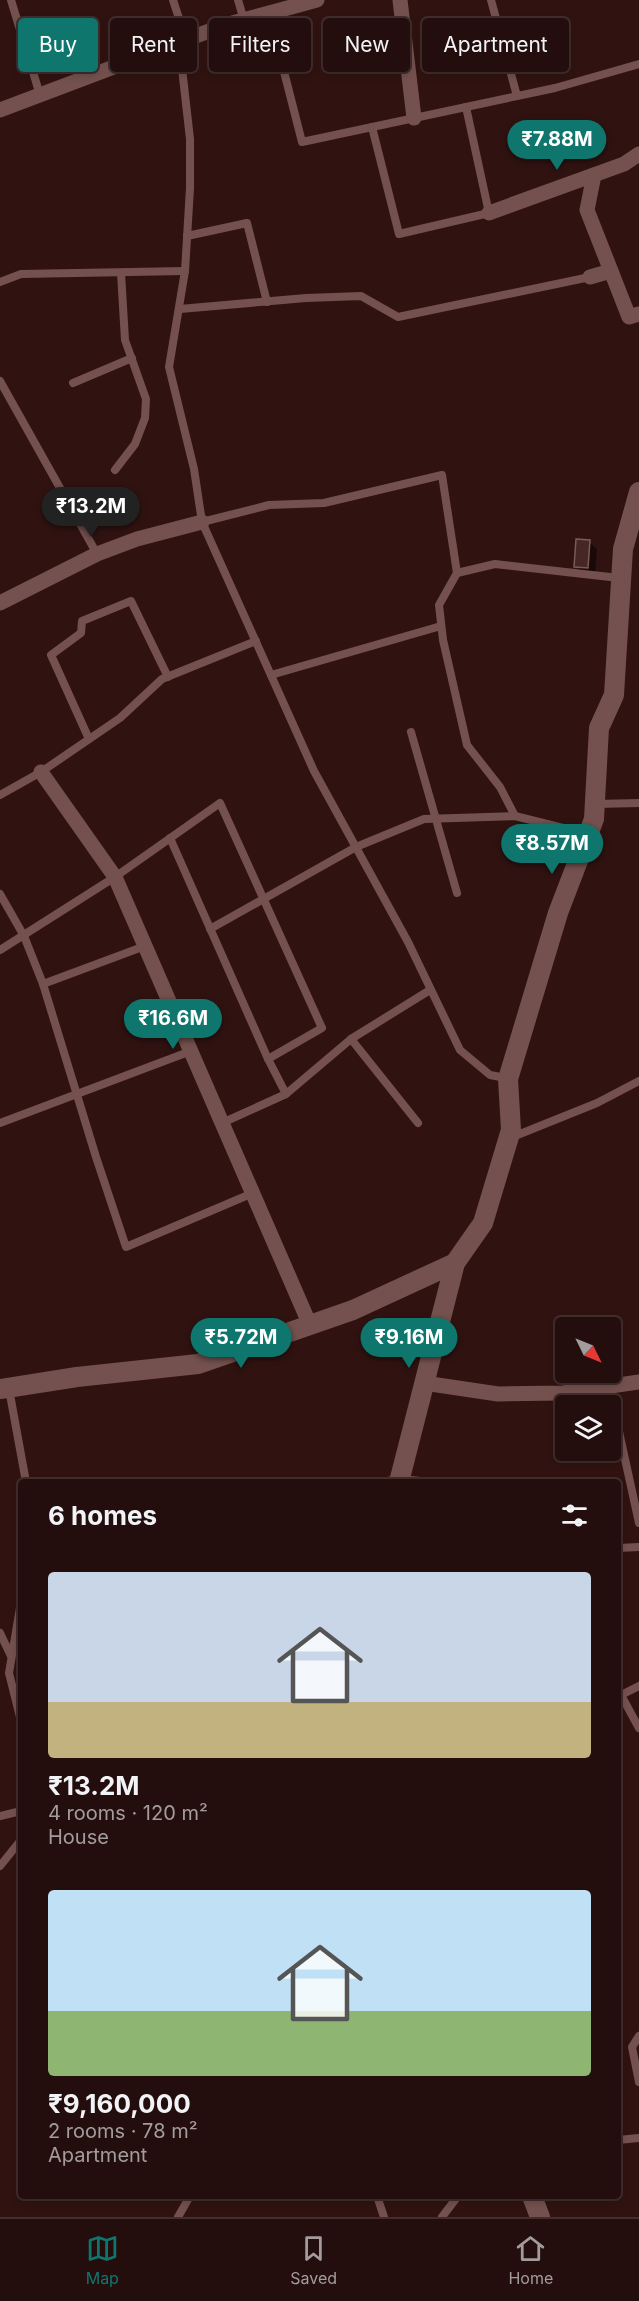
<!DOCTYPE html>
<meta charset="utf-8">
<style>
:root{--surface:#240e0d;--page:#301c1b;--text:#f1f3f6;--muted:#a39c9d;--line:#412e2e;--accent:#0f766e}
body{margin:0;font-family:Inter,sans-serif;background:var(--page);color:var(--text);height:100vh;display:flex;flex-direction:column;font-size:22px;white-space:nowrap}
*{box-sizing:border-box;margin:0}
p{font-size:20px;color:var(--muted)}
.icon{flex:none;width:33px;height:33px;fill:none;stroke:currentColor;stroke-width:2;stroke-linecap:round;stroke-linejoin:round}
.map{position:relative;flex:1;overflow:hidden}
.drawer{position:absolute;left:18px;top:1479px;width:603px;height:720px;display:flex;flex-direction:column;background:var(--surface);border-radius:6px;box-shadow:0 3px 9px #0003,0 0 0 2px var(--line)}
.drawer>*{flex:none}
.banner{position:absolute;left:18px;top:18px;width:603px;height:54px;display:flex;gap:12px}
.needle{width:39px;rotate:133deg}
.tools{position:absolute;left:555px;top:1317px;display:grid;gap:12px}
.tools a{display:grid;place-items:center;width:66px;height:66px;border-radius:6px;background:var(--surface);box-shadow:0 3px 9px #0003,0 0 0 2px var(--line);font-size:30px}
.price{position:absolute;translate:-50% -51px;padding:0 14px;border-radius:21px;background:var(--accent);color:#fff;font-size:20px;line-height:39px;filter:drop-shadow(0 2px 3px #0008)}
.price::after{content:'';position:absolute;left:50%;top:36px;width:18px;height:14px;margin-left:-9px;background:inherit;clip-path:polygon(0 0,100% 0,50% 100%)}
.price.on{background:#222;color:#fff}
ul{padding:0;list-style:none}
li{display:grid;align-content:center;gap:12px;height:318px;padding:0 30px}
li span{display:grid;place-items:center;height:186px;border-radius:6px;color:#555}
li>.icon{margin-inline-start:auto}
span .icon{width:108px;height:108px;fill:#fffc;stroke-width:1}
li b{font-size:26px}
h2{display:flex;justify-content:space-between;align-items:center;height:72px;padding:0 30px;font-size:26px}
.chip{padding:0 21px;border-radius:6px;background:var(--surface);box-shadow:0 3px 9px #0003,0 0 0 2px var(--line);font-size:21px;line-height:54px}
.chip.on{background:var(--accent);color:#fff}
.tabs{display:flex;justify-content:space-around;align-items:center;height:84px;border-top:2px solid var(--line);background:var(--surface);font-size:16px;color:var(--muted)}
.tabs a{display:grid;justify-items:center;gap:3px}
.tabs .on{color:var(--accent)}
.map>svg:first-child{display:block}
.shadow{fill:#0007}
.building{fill:#462725;stroke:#7d5a56;stroke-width:1.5}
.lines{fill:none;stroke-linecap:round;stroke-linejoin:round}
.service{stroke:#74514e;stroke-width:8}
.minor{stroke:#74514e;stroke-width:15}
.tertiary{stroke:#74514e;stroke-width:20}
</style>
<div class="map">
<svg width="639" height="2217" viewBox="0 0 639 2217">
<rect width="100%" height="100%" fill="#301311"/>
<path class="shadow" d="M589 542 597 549 595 575 583 574 576 566Z"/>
<path class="building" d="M576 539 590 540 588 568 574 567Z"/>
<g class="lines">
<g class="service">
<path d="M11 0 40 95"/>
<path d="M173 0 186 40"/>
<path d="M238 0 244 20"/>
<path d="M491 0 517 96"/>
<path d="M269 13 302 142 555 88 639 64"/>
<path d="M179 42 190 139V188L185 271 169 367 194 469 202 522 314 771 408 942 460 1050 490 1075 506 1078"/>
<path d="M372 127 399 234 489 213 466 107"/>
<path d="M187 236 247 223 267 302"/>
<path d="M0 282 21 274 185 271"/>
<path d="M180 309 306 298 361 296 398 317 590 277"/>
<path d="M0 381 97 554"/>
<path d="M73 383 132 358"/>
<path d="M115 470 135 444 145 418 146 399 125 340 121 273"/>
<path d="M202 522 269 505 324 503 442 475 457 573"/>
<path d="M271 675 441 626"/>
<path d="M411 732 457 893"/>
<path d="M89 739 51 655 81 633 82 621 131 601 168 677"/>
<path d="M0 795 41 772 120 718 162 679 256 641"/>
<path d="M596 804 639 803"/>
<path d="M515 816 500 787 467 745 443 640 439 605 457 573 495 564 619 578"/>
<path d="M170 838 268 1059 286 1094 222 1123"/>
<path d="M0 894 24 936 43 984 96 1157 126 1247 253 1193"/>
<path d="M210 929 356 847 424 819 515 816 587 834"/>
<path d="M0 950 115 877 220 803 322 1028 268 1059"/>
<path d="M43 984 145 946"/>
<path d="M351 1039 418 1123"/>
<path d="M286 1094 351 1039 430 990"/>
<path d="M0 1123 191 1051"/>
<path d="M510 1138 597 1103 639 1081"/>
<path d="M609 1386 639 1523"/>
<path d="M9 1389 26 1482"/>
<path d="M381 1482 400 1479 431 1482"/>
<path d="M618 1548 639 1547"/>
<path d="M21 1602 9 1673 21 1721"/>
<path d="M0 1633 11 1656"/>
<path d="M621 1695 639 1728"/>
<path d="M619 1696 639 1686"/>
<path d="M0 1816 21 1811"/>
<path d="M0 1866 21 1840"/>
<path d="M639 2036 632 2047 639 2082"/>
<path d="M618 2140 639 2138"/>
<path d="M377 2196 384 2217"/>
<path d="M178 2217 190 2196"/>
<path d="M442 2217 458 2196"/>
</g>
<g class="minor">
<path d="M400 0 414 118"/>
<path d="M0 110 225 25 317 0"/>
<path d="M594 175 587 210 611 271"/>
<path d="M489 213 624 164 639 154"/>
<path d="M590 277 611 271 629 317 639 314"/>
<path d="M0 603 97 554 137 539 202 522"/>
<path d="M41 772 115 877 310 1325"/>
<path d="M424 1383 498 1394 563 1393 639 1382"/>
</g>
<g class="tertiary">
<path d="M0 1389 77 1377 198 1364 353 1310 455 1263"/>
<path d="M399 1482 455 1263 483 1223 511 1130 508 1079 558 913 594 819 599 728 614 695 623 549 639 492"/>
<path d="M532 2196 540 2217"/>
</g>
</g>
</svg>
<div class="tools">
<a><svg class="needle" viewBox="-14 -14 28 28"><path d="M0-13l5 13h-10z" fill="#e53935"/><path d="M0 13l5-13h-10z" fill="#a39c9d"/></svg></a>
<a><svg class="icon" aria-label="layers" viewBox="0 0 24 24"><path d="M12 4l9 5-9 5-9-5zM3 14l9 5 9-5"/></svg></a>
</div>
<b class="price" style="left:557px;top:171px">₹7.88M</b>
<b class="price on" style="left:91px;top:538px">₹13.2M</b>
<b class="price" style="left:552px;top:875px">₹8.57M</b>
<b class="price" style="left:173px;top:1050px">₹16.6M</b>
<b class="price" style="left:241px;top:1369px">₹5.72M</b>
<b class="price" style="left:409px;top:1369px">₹9.16M</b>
<div class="banner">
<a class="chip on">Buy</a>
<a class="chip">Rent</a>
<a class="chip">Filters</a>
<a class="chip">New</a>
<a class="chip">Apartment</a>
</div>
<section class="drawer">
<h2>6 homes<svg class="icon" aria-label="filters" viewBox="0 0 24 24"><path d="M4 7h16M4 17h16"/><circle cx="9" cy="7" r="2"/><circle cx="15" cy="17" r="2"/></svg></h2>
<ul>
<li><span style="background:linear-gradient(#c9d6e8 70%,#c2b280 0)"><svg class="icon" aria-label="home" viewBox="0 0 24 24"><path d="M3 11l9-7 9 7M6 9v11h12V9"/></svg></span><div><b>₹13.2M</b><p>4 rooms · 120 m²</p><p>House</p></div></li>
<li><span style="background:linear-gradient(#bfe0f5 65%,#8fb573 0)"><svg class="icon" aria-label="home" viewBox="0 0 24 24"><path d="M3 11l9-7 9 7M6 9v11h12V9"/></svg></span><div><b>₹9,160,000</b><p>2 rooms · 78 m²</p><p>Apartment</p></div></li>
</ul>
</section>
</div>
<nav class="tabs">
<a class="on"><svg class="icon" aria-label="map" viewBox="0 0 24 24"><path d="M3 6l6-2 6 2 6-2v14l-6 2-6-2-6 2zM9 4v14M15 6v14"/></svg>Map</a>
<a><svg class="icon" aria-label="saved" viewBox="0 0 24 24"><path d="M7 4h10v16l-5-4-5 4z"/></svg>Saved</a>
<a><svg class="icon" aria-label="home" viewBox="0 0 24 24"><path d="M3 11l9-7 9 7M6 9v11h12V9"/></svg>Home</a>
</nav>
